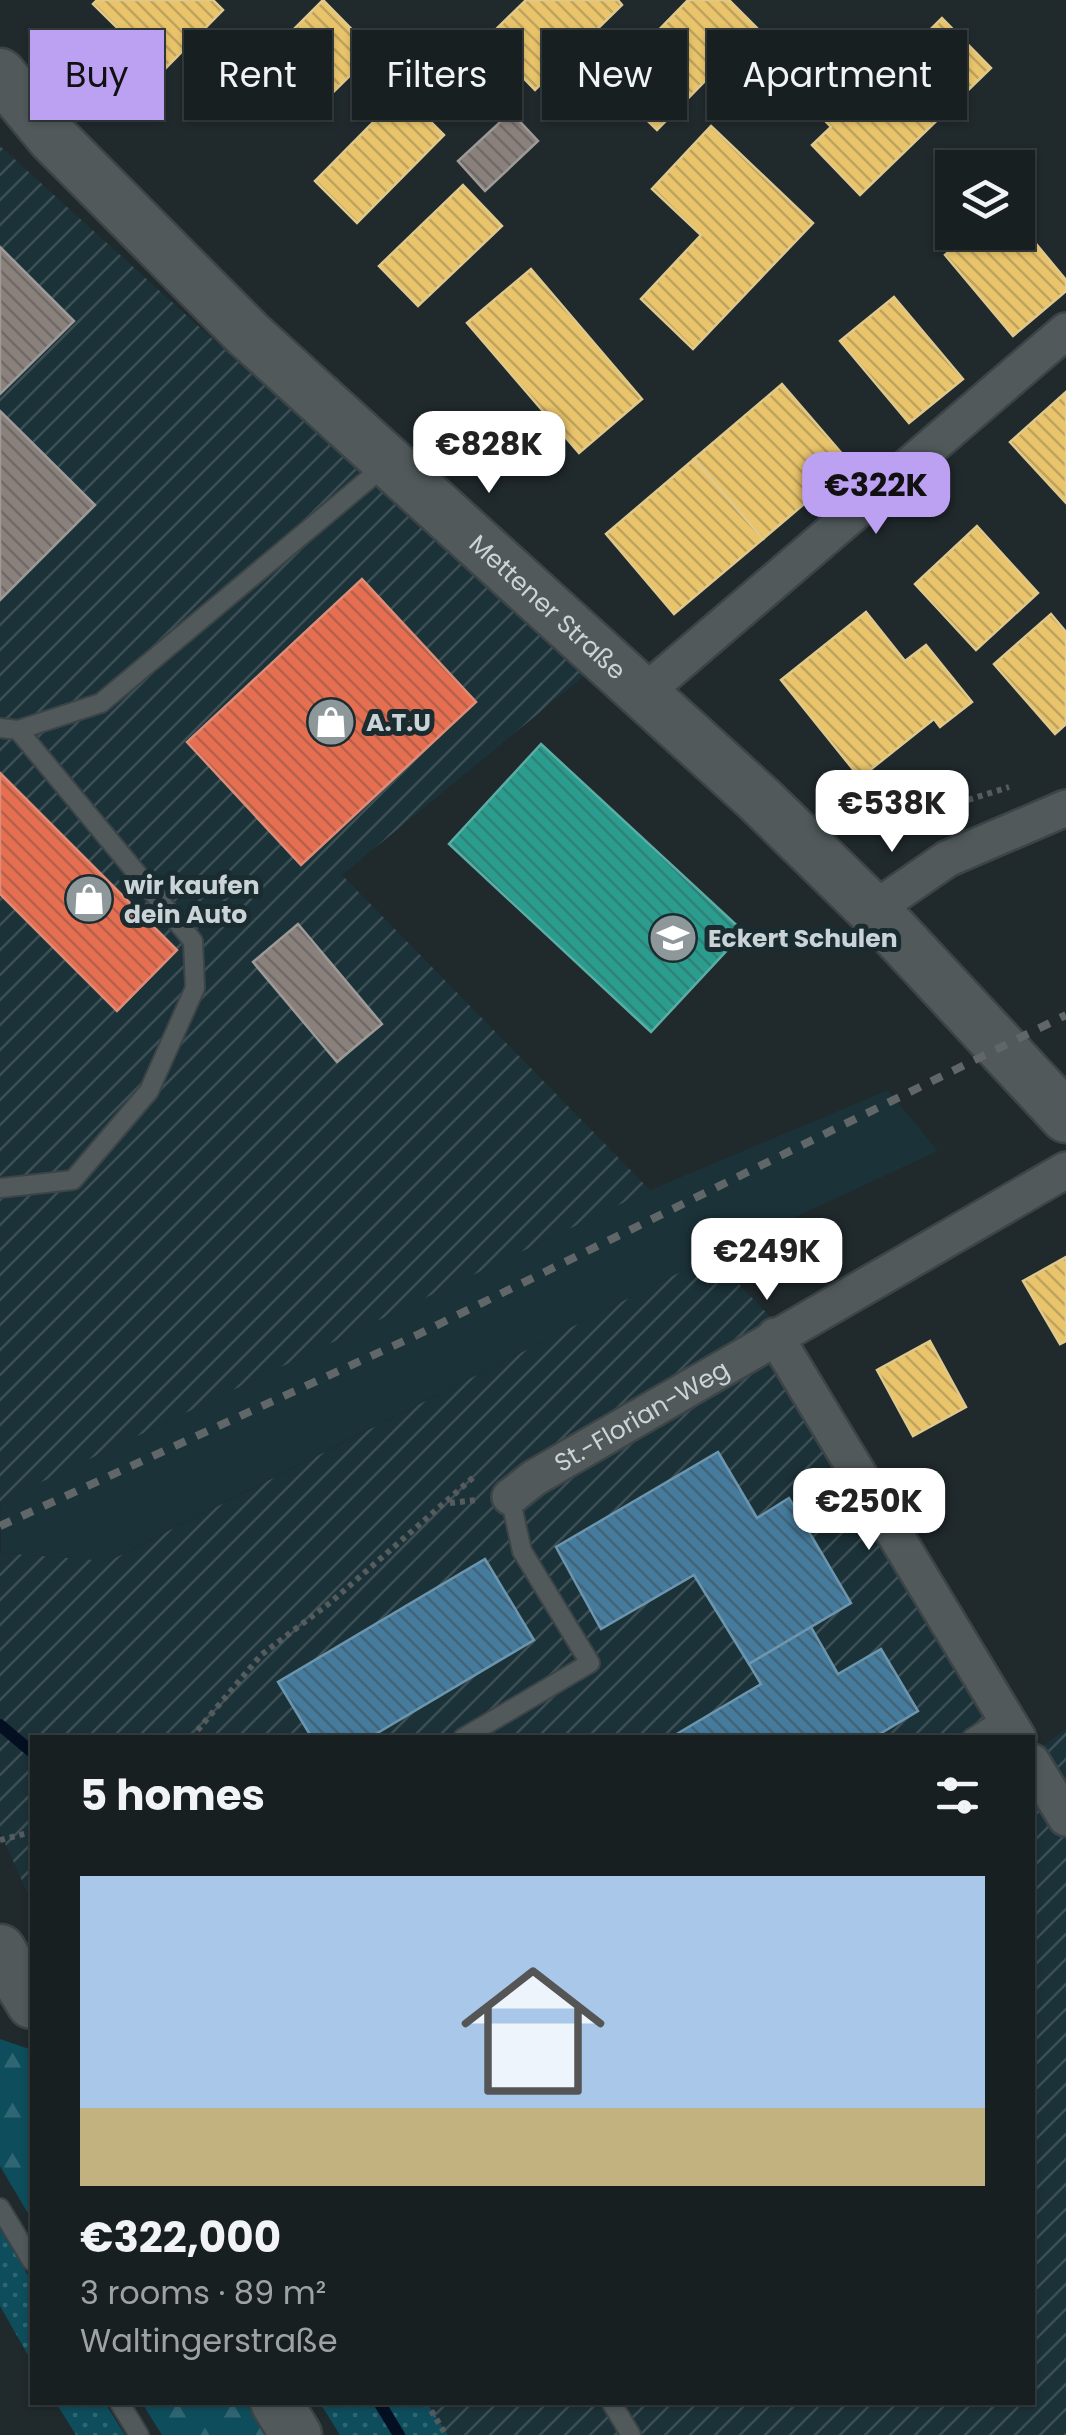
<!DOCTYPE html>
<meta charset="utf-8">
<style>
:root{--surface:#181f21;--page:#21272a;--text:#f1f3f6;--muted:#9fa2a5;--line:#363d3f;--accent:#bca0f2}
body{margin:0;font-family:Poppins,sans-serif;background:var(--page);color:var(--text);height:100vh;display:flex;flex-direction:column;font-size:38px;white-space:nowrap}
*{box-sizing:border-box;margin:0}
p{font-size:32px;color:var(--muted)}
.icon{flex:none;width:55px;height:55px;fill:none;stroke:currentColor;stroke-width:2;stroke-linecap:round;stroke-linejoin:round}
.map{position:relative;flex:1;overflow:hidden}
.panel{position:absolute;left:30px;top:1735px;width:1005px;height:670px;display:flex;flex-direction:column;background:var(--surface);border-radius:0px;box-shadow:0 2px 8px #0004,0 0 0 2px var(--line)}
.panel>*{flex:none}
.banner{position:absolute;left:30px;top:30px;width:1008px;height:90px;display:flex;gap:20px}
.buttons{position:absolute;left:935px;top:150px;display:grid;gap:20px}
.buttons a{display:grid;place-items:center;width:100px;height:100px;border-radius:0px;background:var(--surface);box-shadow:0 2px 8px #0004,0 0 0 2px var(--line);font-size:50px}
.price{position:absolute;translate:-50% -85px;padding:0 22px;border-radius:20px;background:#fff;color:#222;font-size:32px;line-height:65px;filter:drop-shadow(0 2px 5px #0008)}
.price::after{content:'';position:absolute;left:50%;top:60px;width:30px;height:22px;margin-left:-15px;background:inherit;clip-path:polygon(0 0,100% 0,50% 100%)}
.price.selected{background:var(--accent);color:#111}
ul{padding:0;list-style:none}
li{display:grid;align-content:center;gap:20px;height:530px;padding:0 50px}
li span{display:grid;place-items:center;height:310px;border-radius:0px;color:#555}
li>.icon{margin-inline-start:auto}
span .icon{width:180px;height:180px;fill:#fffc;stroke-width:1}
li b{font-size:42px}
h2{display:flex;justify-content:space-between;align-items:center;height:120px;padding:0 50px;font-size:42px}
.pill{padding:0 35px;border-radius:0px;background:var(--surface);box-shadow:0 2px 8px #0004,0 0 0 2px var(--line);font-size:35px;line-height:90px}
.pill.selected{background:var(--accent);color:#111}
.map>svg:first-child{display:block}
.built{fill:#1b3238}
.industrial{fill:url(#industrial-furrows)}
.grass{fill:url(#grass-dots)}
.forest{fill:url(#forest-firs)}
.homes{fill:url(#homes-back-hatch);stroke:#e0c98b;stroke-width:2.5}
.shops{fill:url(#shops-back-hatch);stroke:#de8d79;stroke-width:2.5}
.schools{fill:url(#schools-back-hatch);stroke:#5aaea5;stroke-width:2.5}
.public{fill:url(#public-back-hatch);stroke:#6d96ae;stroke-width:2.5}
.industry{fill:url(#industry-back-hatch);stroke:#9d9a97;stroke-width:2.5}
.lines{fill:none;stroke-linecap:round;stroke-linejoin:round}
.stream{stroke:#041022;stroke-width:12}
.lane-casing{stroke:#3c4447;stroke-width:22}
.street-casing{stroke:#3c4447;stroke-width:40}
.secondary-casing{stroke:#3c4447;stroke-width:55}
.path{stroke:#565b5d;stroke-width:6;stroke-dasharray:5 5;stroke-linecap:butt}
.lane{stroke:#51595b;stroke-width:18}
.street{stroke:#51595b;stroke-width:35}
.secondary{stroke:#51595b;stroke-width:50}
.rail{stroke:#616769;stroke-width:8;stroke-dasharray:12 12;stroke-linecap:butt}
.labels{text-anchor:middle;stroke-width:10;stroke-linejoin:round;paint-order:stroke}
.street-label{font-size:25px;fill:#cad4d7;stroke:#1b2c31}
.poi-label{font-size:25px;font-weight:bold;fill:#cad4d7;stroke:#1b2c31;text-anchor:start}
</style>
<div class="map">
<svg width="1066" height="2435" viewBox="0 0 1066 2435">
<defs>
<pattern id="industrial-furrows" width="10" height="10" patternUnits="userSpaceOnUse" patternTransform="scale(2.5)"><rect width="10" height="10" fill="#1b3238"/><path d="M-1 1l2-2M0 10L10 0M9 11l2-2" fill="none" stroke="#3b4f54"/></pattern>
<pattern id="grass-dots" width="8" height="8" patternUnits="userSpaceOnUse" patternTransform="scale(2.5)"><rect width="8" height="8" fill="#0e4d5c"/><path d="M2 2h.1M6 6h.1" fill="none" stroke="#306673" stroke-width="1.8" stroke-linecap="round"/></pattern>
<pattern id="forest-firs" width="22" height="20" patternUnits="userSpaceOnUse" patternTransform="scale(2.5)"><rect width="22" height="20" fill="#0e4d5c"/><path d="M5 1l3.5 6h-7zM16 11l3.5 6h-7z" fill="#306673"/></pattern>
<pattern id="homes-back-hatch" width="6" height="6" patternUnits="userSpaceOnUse" patternTransform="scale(2.5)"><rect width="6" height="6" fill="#e9c46a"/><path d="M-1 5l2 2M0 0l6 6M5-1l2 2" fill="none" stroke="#bea360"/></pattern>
<pattern id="shops-back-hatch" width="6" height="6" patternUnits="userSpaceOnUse" patternTransform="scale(2.5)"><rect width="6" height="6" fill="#e76f51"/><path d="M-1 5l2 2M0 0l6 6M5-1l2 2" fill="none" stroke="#b4614c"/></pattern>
<pattern id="schools-back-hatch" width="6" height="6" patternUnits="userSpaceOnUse" patternTransform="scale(2.5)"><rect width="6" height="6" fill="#2a9d8f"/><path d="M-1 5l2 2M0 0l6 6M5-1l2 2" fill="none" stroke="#308177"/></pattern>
<pattern id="public-back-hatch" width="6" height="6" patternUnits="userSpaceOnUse" patternTransform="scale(2.5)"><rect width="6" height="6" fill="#457b9d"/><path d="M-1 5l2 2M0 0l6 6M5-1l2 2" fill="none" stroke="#426378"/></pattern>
<pattern id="industry-back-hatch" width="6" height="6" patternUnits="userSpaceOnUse" patternTransform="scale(2.5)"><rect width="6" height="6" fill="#8a817c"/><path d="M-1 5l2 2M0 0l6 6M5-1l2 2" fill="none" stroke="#6f6a67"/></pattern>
</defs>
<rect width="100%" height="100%" fill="#20292c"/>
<path class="built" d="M888 1090 938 1151 712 1256 108 1561 1 1553 0 1502 650 1190Z"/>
<g class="industrial">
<path d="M0 146 584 676 342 875 650 1190 0 1502Z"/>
<path d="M712 1256 805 1353 1040 1748 1066 1729V2435H448L427 2403 1032 2402V1738H32V1903L0 1832V1553L109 1561Z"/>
</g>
<g class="grass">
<path d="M0 2229 32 2282V2362L0 2306Z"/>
<path d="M56 2403H105L125 2435H76Z"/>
<path d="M320 2403H427L448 2435H340Z"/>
</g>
<g class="forest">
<path d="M0 2039 32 2050V2220L0 2166Z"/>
<path d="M142 2403H246L266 2435H162Z"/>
</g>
<g class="homes">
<path d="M97 0H213L223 10 162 72 93 4Z"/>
<path d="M323 0 374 52 309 116 258 65Z"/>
<path d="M526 0H618L622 5 535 90 486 39Z"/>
<path d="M688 0H729L757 28 657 130 608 82Z"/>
<path d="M942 18 991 68 860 195 812 145 831 127 790 85 836 39 877 82Z"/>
<path d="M402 93 444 135 357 223 315 181Z"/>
<path d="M711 126 813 223 693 349 641 299 701 235 652 189Z"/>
<path d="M463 185 502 226 418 306 379 266Z"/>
<path d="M1018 222 1066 280V291L1013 336 945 255 972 232H1018Z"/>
<path d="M531 269 642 399 579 453 467 323Z"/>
<path d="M894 297 963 379 909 423 840 341Z"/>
<path d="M782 384 851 464 763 539 694 459Z"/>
<path d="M1066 392V503L1010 442Z"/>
<path d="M694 459 763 539 674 614 606 534Z"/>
<path d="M977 526 1038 593 976 650 915 584Z"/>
<path d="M866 612 905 661 926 645 972 702 940 727 934 719 860 778 781 680Z"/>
<path d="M1051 614 1066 632V724L1055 734 994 664Z"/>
<path d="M1066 1257V1341L1060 1344 1023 1281Z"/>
<path d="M930 1341 966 1407 913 1436 877 1370Z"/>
</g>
<g class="shops">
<path d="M362 579 476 702 301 865 187 742Z"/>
<path d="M0 773 177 950 117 1011 0 894Z"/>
</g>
<path class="schools" d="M541 744 744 932 651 1032 449 844Z"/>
<g class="public">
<path d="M718 1452 757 1518 789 1498 851 1603 749 1664 694 1575 601 1629 556 1547Z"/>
<path d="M485 1559 534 1640 369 1738H312L278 1682Z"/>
<path d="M811 1627 838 1674 881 1649 918 1711 873 1738H670L761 1684 749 1664Z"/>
</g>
<g class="industry">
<path d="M448 31 470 57 420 100 398 74Z"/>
<path d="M511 112 538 141 485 191 458 161Z"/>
<path d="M0 247 74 321 0 394Z"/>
<path d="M0 411 95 505 0 600Z"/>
<path d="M298 924 382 1024 337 1062 253 962Z"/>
</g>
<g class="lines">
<g class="stream">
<path d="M0 1725 32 1752"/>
<path d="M379 2402 399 2435"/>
</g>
<g class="lane-casing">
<g id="lane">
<path d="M0 728 18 730 101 703 388 463"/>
<path d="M0 1188 73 1180 149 1091 195 988 193 941 18 730"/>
<path d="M463 1738 590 1663 522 1551 510 1497"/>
<path d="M972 1738 1006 1716"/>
<path d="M0 2208 32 2261"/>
<path d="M119 2402 139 2435"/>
<path d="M611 2402 631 2435"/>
</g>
</g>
<g class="street-casing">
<g id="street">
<path d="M644 693 1066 331"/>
<path d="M873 910 947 859 1066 808"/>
<path d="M775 1336 1018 1738"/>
<path id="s1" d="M510 1497 534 1478 1066 1170"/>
<path d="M1032 1762 1066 1818"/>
</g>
</g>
<g class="secondary-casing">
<g id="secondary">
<path id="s2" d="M0 74 52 137 248 334 760 800 886 923 1066 1117"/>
<path d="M0 1950 32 2003"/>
<path d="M276 2402 296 2435"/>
</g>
</g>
<g class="path">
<path d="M911 818 1009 787"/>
<path d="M450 1503 477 1500"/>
<path d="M191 1738 261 1655 331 1602 476 1475"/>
<path d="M0 1840 32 1832"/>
<path d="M426 2402 446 2435"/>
</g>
<use href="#lane" class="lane"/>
<use href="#street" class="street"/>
<use href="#secondary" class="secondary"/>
<path class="rail" d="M0 1526 417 1335 1066 1015"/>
</g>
<defs>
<g id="shop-disc" transform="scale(2.5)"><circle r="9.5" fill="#8e989b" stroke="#1b2c31"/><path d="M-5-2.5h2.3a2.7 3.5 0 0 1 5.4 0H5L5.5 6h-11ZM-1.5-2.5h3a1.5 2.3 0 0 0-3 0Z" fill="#fff"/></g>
<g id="university-disc" transform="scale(2.5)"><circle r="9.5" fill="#8e989b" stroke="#1b2c31"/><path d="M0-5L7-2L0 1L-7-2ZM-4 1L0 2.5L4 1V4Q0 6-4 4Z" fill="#fff"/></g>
</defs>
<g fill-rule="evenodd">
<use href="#shop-disc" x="331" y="722"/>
<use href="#shop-disc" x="89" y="899"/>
<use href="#university-disc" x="673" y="938"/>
</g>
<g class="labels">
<g class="street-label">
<text dy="9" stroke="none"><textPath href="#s2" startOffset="765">Mettener Straße</textPath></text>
<text dy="9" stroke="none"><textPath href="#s1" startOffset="155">St.-Florian-Weg</textPath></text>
</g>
<g class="poi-label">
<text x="366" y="731">A.T.U</text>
<text x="124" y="894">wir kaufen<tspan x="124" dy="29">dein Auto</tspan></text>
<text x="708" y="947">Eckert Schulen</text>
</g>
</g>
</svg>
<div class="buttons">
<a><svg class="icon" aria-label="layers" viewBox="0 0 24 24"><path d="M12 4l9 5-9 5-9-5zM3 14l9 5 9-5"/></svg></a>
</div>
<b class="price" style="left:489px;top:496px">€828K</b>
<b class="price selected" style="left:876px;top:537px">€322K</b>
<b class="price" style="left:892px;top:855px">€538K</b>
<b class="price" style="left:767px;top:1303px">€249K</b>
<b class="price" style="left:869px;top:1553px">€250K</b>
<div class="banner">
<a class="pill selected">Buy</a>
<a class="pill">Rent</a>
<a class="pill">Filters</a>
<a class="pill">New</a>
<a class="pill">Apartment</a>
</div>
<section class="panel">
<h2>5 homes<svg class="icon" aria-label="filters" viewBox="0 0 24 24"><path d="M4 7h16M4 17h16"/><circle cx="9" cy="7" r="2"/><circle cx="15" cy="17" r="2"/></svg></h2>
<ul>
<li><span style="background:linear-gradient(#a9c7e8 75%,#c2b280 0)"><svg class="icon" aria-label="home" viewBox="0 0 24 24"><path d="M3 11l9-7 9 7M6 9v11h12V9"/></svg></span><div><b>€322,000</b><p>3 rooms · 89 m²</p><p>Waltingerstraße</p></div></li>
</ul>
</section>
</div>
